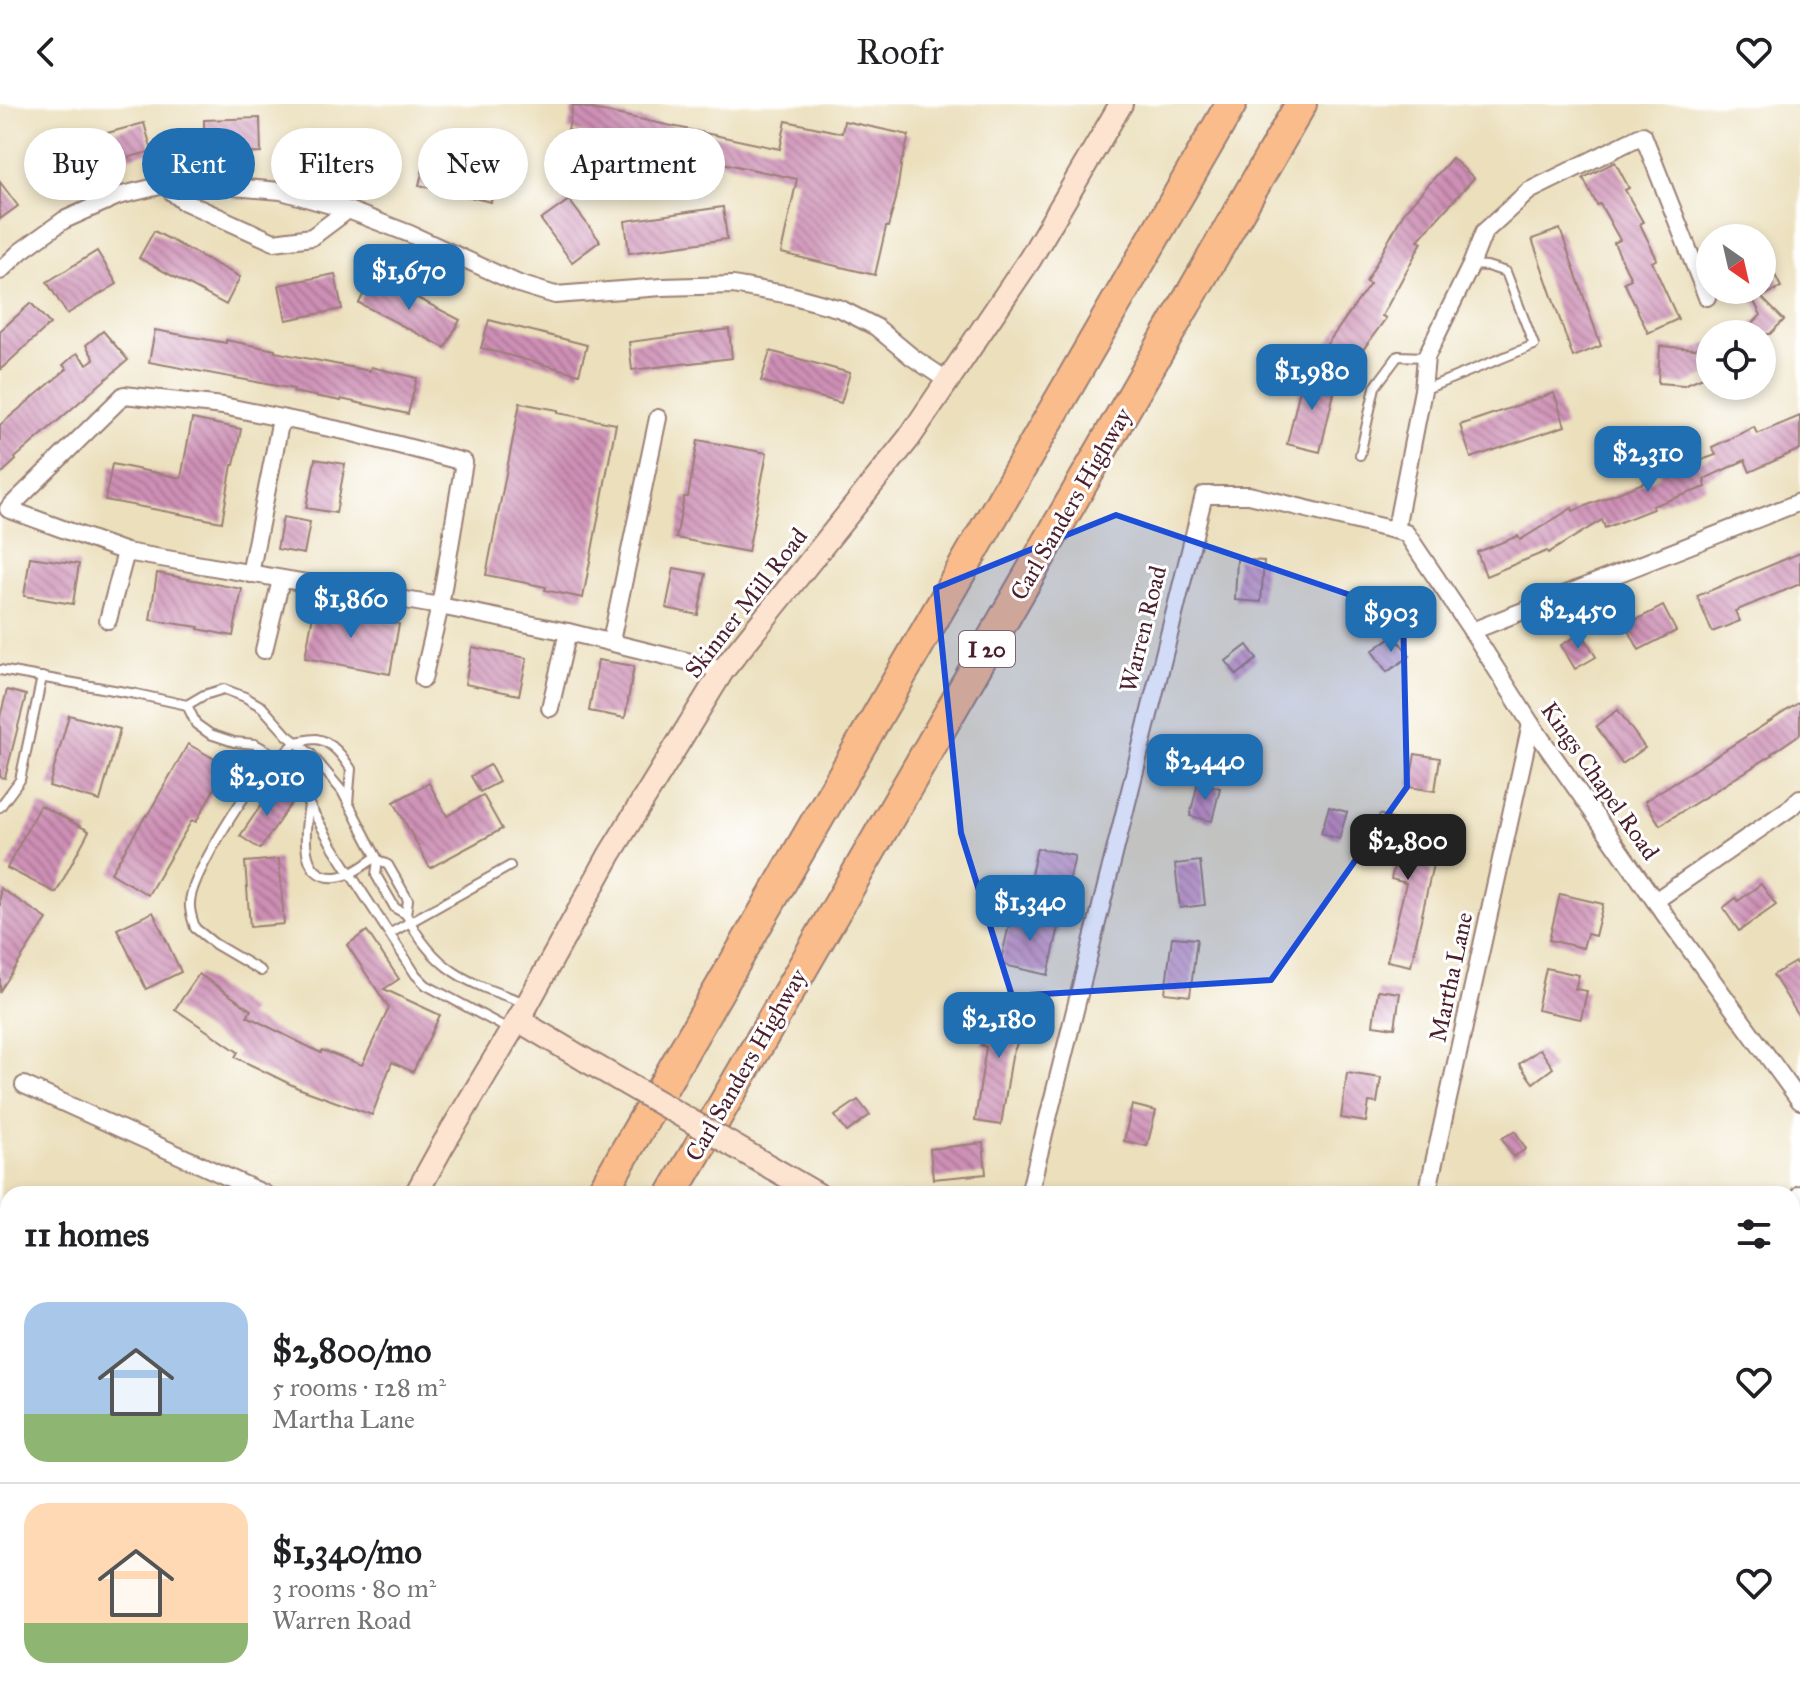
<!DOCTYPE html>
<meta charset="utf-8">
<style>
:root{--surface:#fff;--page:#f2f2f2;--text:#202124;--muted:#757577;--line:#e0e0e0;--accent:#1f6fb2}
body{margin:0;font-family:"IM FELL Great Primer",serif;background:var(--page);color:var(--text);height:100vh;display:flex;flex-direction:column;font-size:30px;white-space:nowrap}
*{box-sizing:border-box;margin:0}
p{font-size:26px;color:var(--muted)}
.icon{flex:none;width:44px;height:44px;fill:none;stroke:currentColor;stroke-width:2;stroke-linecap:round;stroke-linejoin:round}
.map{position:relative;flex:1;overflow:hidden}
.drawer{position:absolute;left:0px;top:1082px;width:1800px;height:514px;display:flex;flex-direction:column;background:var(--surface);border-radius:24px 24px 0 0;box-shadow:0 4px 12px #0003}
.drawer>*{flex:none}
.top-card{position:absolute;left:24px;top:24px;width:800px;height:72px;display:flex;gap:16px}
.needle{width:52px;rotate:146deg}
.tools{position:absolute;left:1696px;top:120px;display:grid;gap:16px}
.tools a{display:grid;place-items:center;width:80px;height:80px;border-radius:50%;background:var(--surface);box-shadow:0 4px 12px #0003;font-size:40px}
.price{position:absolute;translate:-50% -68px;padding:0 18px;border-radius:16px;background:var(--accent);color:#fff;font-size:26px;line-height:52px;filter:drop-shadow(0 2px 4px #0008)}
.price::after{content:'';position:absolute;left:50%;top:48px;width:24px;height:18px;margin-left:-12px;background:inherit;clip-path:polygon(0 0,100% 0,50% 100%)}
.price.active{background:#222;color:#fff}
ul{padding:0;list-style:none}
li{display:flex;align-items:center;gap:24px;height:200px;padding:0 24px}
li+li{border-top:2px solid var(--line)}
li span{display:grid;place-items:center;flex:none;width:224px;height:160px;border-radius:24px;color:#555}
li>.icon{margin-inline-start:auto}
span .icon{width:96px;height:96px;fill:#fffc;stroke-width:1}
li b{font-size:34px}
h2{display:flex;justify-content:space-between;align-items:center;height:96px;padding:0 24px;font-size:34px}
.tag{padding:0 28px;border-radius:36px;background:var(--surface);box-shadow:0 4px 12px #0003;font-size:28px;line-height:72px}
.tag.active{background:var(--accent);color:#fff}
header{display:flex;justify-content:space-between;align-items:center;height:104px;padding:0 24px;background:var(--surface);font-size:36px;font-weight:600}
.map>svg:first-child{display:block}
.building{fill:url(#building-back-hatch)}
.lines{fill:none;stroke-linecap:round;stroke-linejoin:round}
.lane-casing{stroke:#9a7f74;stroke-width:12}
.street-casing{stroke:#9a7f74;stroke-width:20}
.secondary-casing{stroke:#9a7f74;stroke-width:26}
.highway-casing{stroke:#9a7f74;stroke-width:34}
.lane{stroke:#fff;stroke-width:8}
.street{stroke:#fff;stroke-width:16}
.secondary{stroke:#fde4d1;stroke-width:22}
.highway{stroke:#fabc8b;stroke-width:30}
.secondary-bridge-casing{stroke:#9a7f74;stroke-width:26;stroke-linecap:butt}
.secondary-bridge{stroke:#fde4d1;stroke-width:22}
.marked{fill:#1d4ed8;fill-opacity:0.2;stroke:#1d4ed8;stroke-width:6;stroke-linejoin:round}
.labels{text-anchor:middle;stroke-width:6;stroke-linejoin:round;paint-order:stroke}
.shield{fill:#fff;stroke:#80626b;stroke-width:2}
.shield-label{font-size:22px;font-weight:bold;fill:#4a1f2b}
.street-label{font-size:24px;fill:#4a1f2b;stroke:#fff}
</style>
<header><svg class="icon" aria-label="back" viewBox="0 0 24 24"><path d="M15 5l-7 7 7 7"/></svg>Roofr<svg class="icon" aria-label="heart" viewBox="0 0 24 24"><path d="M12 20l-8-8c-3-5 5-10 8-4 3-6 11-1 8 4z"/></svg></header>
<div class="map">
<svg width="1800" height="1595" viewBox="0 0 1800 1595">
<defs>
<pattern id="building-back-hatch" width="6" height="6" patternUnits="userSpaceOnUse" patternTransform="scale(2)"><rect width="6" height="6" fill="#cd8fb5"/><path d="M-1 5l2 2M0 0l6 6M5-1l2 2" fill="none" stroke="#a87493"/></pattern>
</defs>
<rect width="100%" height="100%" fill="#fff"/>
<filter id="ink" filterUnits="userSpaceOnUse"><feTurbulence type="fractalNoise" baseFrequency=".0125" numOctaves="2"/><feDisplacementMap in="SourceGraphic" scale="16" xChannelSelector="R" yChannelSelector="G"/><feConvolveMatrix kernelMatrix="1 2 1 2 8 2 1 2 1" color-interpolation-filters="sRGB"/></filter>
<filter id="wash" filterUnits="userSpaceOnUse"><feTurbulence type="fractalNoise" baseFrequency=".006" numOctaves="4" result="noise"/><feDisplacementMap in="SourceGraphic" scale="32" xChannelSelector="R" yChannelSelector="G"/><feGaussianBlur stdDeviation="1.8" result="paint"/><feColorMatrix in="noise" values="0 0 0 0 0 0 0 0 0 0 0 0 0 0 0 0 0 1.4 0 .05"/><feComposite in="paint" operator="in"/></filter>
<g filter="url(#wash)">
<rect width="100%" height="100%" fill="#ebdfbc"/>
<g id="blocks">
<g class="building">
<path d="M573 1 780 45 786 17 842 29 844 17 909 31 903 55H902L896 95 888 123H886L875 171 781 149 797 75 568 26Z"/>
<path d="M260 14 261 49 204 51V16Z"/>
<path d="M144 19 152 47 57 73 49 45Z"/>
<path d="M339 26 394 42 384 74 329 59Z"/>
<path d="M429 40 501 57 491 98 419 81Z"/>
<path d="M1452 54 1474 74 1418 136 1422 138 1382 212 1386 214 1346 269 1320 250 1370 180 1366 178 1404 108Z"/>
<path d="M1615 58 1629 84 1625 86 1643 118 1640 120 1657 155 1652 158 1678 215 1648 229 1624 178 1631 175 1614 139 1620 136 1600 100 1597 101 1583 74Z"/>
<path d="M0 78 18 102 0 115Z"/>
<path d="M569 96 600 137 572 158 541 116Z"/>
<path d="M723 103 727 135 629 149 625 117Z"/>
<path d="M1560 125 1601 242 1573 253 1532 135Z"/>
<path d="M154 127 240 173 226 201 139 154Z"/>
<path d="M1762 145 1781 183 1762 193Z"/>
<path d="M97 147 117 180 67 210 47 178Z"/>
<path d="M335 170 342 205 286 216 279 181Z"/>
<path d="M373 171 460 216 445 244 359 199Z"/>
<path d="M1748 186H1754L1784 216 1770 230H1742L1761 211Z"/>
<path d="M31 199 50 220 0 266V227Z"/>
<path d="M489 216 587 241 579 270 481 244Z"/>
<path d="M729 225 732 254 632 266 629 238Z"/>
<path d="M155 226 226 239V236L275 246V248L370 267 371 263 417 274 408 310 341 295V297L293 288 294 285 149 258Z"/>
<path d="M103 227 128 256 15 354 16 356 0 371V321L67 265 63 261 77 249 87 260 94 255 86 241Z"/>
<path d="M1710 238V270L1684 281 1658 279 1660 242 1695 245Z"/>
<path d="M770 247 850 269 841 299 761 277Z"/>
<path d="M1304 268 1337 276 1320 348 1287 340Z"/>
<path d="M1554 289 1565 322 1471 354 1460 321Z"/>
<path d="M520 299 558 306V309L616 320 583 494 545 486 546 483 486 471Z"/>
<path d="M1800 312V345L1750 368 1745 356 1704 375 1706 383 1652 402 1653 405 1605 424 1602 416 1548 449 1547 447 1486 472 1477 448 1518 432 1520 436 1572 404 1573 407 1653 375 1660 371 1657 362 1670 358 1673 366 1716 351 1712 343 1754 323 1757 330Z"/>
<path d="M192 315 241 325 234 361H232L222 418 105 396 112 360 181 374Z"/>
<path d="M698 336 767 349 748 448 676 434 684 393H688Z"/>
<path d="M315 355 345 360 336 409 306 404Z"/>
<path d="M283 413 310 418 304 450 277 445Z"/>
<path d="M1800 449V480L1735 507 1740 517 1712 528 1697 492Z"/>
<path d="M30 453 79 460 73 500 24 492Z"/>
<path d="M1237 455 1264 457 1261 498 1235 496Z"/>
<path d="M674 464 706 470 698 511 666 504Z"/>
<path d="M157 469 242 485 233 532 198 525 199 523 150 516Z"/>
<path d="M315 500 348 506 347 510 399 520 390 570 305 554Z"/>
<path d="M1663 502 1676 527 1639 546 1626 521Z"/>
<path d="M1582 529 1596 553 1575 565 1561 541Z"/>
<path d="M1394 531 1410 552 1387 568 1372 547Z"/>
<path d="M1247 541 1257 555 1237 571 1226 557Z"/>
<path d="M472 543 527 554 519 591 465 580Z"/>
<path d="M598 556 634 562 625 614 589 607Z"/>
<path d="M7 586 26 591 5 674 0 673V613Z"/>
<path d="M1800 598V630L1771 650 1772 651 1660 721 1645 697Z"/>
<path d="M1618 606 1645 644 1622 660 1596 622Z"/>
<path d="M69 611 120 625 100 697 49 682Z"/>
<path d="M188 640 227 662 196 718 192 716 148 791 111 769 146 711 147 712Z"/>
<path d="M1415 650 1440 654 1435 687 1409 683Z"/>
<path d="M490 661 499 678 480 688 471 672Z"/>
<path d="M1198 678 1220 684 1212 717 1190 712Z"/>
<path d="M429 679 447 712 483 691 502 725 430 764 394 698Z"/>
<path d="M274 682 294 695 260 745 240 732Z"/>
<path d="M40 701 89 727 56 789 7 764Z"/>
<path d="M1329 703 1347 708 1339 735 1321 729Z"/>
<path d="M1380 710 1396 717 1394 722 1439 732 1411 862 1387 857 1406 779 1391 775 1399 744 1371 732Z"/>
<path d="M1037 744 1075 752 1068 783 1030 775Z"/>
<path d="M279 755 284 820 250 823 245 758Z"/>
<path d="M1200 757 1205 801 1180 804 1175 760Z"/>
<path d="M1761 780 1776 801 1739 827 1723 804 1736 794 1738 797Z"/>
<path d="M0 784 47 815 0 887Z"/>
<path d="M1560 790 1603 800 1595 832 1587 830 1583 844 1549 836Z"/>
<path d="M153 808 181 868 146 885 117 825Z"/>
<path d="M1012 808 1060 818 1048 871 1000 860Z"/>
<path d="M367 827 399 875 384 885 440 911 413 968 392 958 372 1011 298 984 235 953 238 948 175 905 199 870 251 906 247 912 321 949 322 946 362 961 389 904 347 841Z"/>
<path d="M1172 833 1197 835 1190 892 1165 889Z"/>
<path d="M1795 858 1800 865V914L1773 871Z"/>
<path d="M1546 864 1579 871 1575 885 1587 887 1581 915 1537 906Z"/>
<path d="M1378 886 1400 889 1395 924 1373 921Z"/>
<path d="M1000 895 1030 907 1012 952 1001 1021 975 1017 986 943 981 941Z"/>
<path d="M1540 945 1553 964 1533 979 1519 960Z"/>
<path d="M1347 969 1381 974 1377 999 1369 998 1366 1018 1341 1014Z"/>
<path d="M858 996 870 1011 847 1028 835 1012Z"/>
<path d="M1132 1001 1156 1007 1147 1042 1124 1037Z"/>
<path d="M1515 1027 1526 1045 1513 1053 1502 1034Z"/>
<path d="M983 1039 986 1070 933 1075 930 1045Z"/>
</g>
</g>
</g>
<g filter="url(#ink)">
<use href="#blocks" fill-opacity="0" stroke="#9a7f74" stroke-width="2"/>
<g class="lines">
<g class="lane-casing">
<g id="lane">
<path d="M1423 286 1534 241 1506 168 1487 162 1471 161"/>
<path d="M1360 351 1375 283 1398 252 1426 253"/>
<path d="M0 566 136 590 187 601 204 591 224 585 245 593 262 603 287 631 311 650 342 687 378 756 388 761 408 796 406 810C433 866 469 880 524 898"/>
<path d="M187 601 196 620 210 630 234 638 255 640 281 655 290 667 333 743 416 871 426 881 510 926"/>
<path d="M309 701C305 724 298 776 336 773 351 772 364 761 376 753"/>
<path d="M0 703 20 676 42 573"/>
<path d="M378 756 376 771 395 804 406 810"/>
<path d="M389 830 510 762"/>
<path d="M261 867 215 840 195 824C193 816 189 807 190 799 190 774 242 693 260 673 272 661 284 651 296 638 302 637 310 635 316 635 332 637 343 653 351 665L348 699"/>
<path d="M0 1519 8 1520"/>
</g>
</g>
<g class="street-casing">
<g id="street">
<path d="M164 81 183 97 274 138 312 133 348 106"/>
<path d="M0 167 21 147 64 116 118 92 164 81 183 79 281 87 348 106 410 130 519 180 555 191 662 183 733 181 790 191 841 205 876 223 912 253 948 277"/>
<path d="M1393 425 1398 414 1423 286 1426 253 1471 161 1484 128 1529 87 1643 31 1707 193"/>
<path d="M250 470 281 315"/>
<path d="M108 516 126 448"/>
<path d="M1472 527 1800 398"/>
<path d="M611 537 658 314"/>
<path d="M264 546 281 476"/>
<path d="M423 575 440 502 464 358 349 328 223 302 124 291 8 405 126 448 440 502 568 528 723 566"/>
<path d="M550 604 568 528"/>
<path d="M1655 797 1790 704 1800 694"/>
<path d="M24 981 265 1090"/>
<path d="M1029 1090 1204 391H1249L1406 429 1472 527 1531 620 1655 797 1800 997"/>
<path d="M1427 1090 1531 620"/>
<path d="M1792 1128 1800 1090"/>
<path d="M1792 1345 1800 1362"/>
</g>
</g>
<g class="secondary-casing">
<g id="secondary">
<path d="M518 916 587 957"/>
<path d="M772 1064 817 1090"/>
<path d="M416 1090 443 1041 528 899 610 750 723 566 909 334 1030 155 1121 0"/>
<path d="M1792 1268 1800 1264"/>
<path d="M187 1595 190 1588"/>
<path d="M905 1595 907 1588"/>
<path d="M1126 1595 1142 1588"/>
</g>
</g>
<g class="highway-casing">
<g id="highway">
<path d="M601 1090 1231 0"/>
<path d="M672 1090 1301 0"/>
<path d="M310 1595 314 1588"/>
<path d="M381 1595 385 1588"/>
</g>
</g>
<use href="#lane" class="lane"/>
<use href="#street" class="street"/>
<use href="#secondary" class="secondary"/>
<use href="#highway" class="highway"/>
<g class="secondary-bridge-casing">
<path id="secondary-bridge" d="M587 957 772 1064"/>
</g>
<use href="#secondary-bridge" class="secondary-bridge"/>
</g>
</g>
<path class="marked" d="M1116 411 1403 509 1407 683 1271 876 1012 892 961 729 936 484Z"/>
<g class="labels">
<rect class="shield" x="959" y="527" width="56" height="36" rx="6"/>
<g class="shield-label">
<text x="987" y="553">I 20</text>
</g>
<g class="street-label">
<text transform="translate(1071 400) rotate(-60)" y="8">Carl Sanders Highway</text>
<text transform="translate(746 499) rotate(-52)" y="8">Skinner Mill Road</text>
<text transform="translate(1143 525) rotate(-76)" y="8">Warren Road</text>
<text transform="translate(1600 677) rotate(55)" y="8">Kings Chapel Road</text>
<text transform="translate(1451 873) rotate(-78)" y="8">Martha Lane</text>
<text transform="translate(746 961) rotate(-60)" y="8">Carl Sanders Highway</text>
</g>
</g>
</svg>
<div class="tools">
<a><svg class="needle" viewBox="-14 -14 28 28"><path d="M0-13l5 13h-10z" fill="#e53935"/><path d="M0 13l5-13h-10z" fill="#757577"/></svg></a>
<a><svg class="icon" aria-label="locate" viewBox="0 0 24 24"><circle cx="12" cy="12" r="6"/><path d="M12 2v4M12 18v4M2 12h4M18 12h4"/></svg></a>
</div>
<b class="price" style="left:409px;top:208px">$1,670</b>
<b class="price" style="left:1312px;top:308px">$1,980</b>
<b class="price" style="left:1648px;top:390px">$2,310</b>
<b class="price" style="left:351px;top:536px">$1,860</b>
<b class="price" style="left:1578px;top:547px">$2,450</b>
<b class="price" style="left:1391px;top:550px">$903</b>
<b class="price" style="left:1205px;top:698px">$2,440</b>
<b class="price" style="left:267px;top:714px">$2,010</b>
<b class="price active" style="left:1408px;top:778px">$2,800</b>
<b class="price" style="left:1030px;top:839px">$1,340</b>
<b class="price" style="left:999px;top:956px">$2,180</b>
<div class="top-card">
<a class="tag">Buy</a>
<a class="tag active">Rent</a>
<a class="tag">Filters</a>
<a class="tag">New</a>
<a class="tag">Apartment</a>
</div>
<section class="drawer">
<h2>11 homes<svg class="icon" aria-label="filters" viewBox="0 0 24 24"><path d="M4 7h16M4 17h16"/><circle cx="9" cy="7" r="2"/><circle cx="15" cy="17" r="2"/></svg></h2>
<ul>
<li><span style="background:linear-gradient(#a9c7e8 70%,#8fb573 0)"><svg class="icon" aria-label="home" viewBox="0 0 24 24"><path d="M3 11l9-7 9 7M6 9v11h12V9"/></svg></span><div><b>$2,800/mo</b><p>5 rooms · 128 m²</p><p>Martha Lane</p></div><svg class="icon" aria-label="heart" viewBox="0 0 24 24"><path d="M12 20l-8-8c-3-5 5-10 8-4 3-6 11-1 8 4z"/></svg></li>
<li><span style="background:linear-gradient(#ffd9b3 75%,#8fb573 0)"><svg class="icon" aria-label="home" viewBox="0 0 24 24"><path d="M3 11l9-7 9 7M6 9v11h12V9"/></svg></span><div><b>$1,340/mo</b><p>3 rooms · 80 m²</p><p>Warren Road</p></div><svg class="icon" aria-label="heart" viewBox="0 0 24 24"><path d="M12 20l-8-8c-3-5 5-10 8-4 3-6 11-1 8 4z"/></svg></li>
</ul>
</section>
</div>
